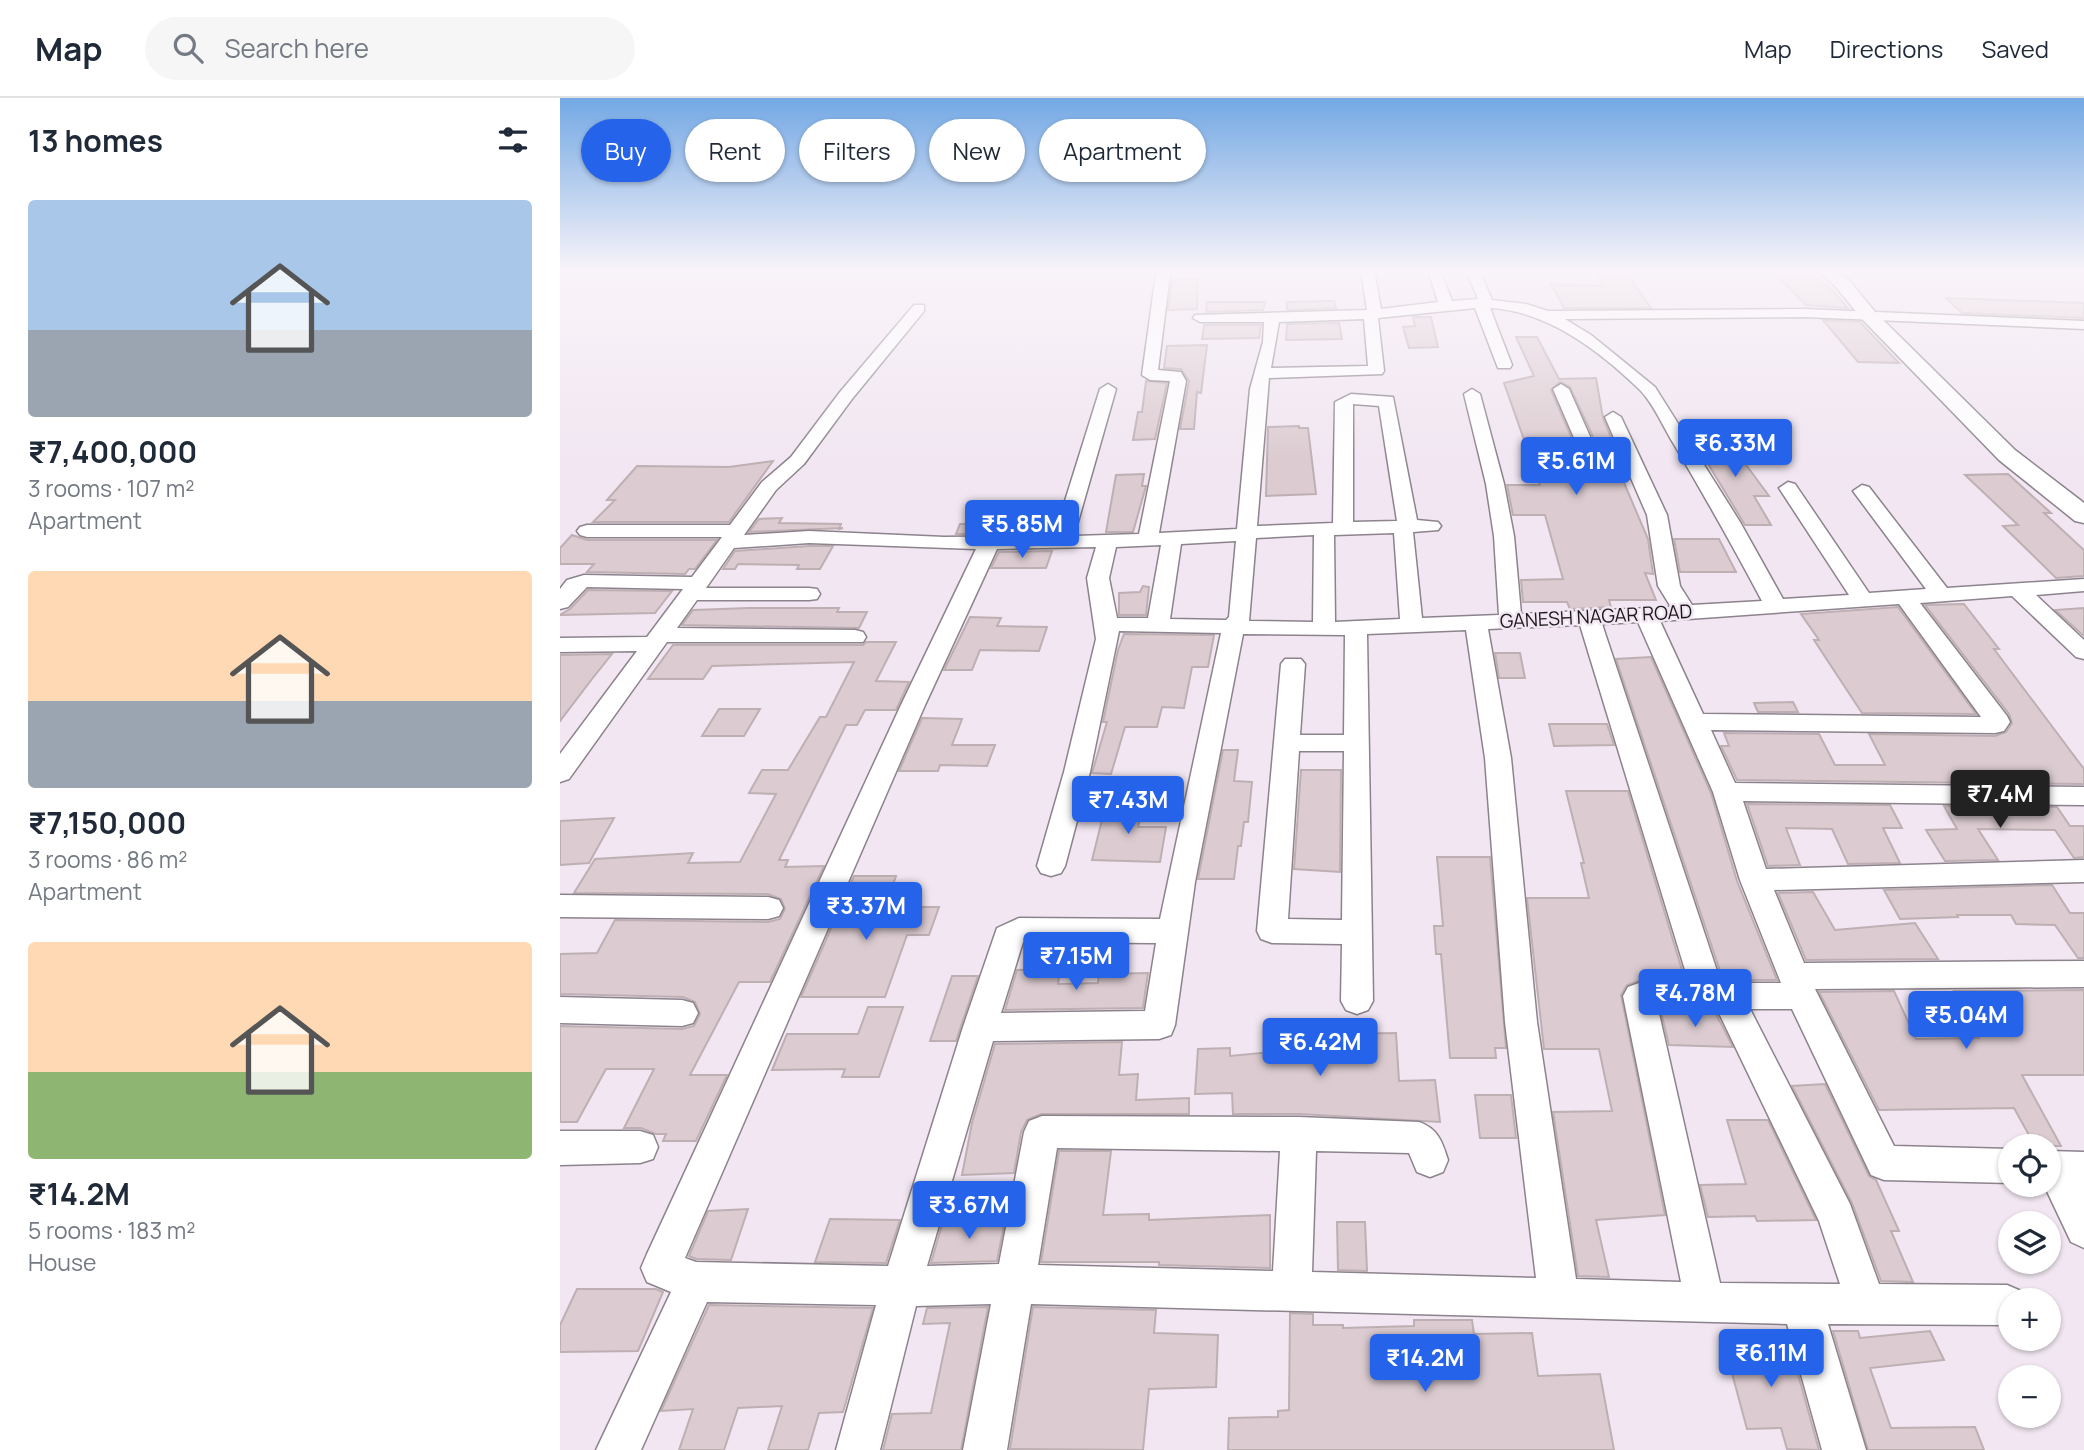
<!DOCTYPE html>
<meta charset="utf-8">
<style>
:root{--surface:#fff;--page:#f6f6f7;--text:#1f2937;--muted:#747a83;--line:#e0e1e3;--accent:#2563eb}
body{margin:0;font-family:Manrope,sans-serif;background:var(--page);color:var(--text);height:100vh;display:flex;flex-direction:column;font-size:26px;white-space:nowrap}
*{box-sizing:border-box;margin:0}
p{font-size:23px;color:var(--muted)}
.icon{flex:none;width:38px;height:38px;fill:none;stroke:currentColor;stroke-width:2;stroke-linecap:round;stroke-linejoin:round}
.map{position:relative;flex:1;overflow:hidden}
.sheet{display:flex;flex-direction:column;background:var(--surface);width:560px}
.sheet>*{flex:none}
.banner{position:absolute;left:21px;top:21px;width:665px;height:63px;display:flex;gap:14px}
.tools{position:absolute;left:1438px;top:1036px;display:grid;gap:14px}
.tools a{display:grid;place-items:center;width:63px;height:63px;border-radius:50%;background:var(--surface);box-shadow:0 2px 5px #0004;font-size:35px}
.price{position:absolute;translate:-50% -60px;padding:0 16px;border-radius:7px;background:var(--accent);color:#fff;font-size:23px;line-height:46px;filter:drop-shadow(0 2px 4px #0008)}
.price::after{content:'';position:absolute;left:50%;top:42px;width:21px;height:16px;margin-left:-10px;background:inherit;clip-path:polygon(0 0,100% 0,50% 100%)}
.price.on{background:#222;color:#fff}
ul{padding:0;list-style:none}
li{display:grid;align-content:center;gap:14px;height:371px;padding:0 28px}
li span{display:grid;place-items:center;height:217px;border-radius:7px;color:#555}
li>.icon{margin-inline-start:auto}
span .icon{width:126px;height:126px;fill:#fffc;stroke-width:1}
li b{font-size:30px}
h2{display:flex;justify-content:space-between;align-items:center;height:84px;padding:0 28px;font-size:30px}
.tag{padding:0 24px;border-radius:32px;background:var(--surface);box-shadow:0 2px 5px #0004;font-size:24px;line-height:63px}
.tag.on{background:var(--accent);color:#fff}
header{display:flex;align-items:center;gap:42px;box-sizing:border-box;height:98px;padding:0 35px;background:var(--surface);border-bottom:2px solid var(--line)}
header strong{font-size:33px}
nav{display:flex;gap:38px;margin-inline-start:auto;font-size:24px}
.search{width:490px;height:63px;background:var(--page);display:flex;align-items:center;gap:18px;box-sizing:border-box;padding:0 24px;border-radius:38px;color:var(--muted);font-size:26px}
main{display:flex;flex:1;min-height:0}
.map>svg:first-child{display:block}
.building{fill:#dcccd1;stroke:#beafb3;stroke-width:2}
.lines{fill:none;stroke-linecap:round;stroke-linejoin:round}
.minor-casing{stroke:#8c838d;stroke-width:3}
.major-casing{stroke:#8c838d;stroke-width:3}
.minor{fill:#fff;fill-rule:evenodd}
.major{fill:#fff;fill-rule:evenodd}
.labels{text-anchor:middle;stroke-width:5;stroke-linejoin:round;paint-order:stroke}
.street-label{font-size:19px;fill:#1c191c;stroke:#f1e6f1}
</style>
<header>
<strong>Map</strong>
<div class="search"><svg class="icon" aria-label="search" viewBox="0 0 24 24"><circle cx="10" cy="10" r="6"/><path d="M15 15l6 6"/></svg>Search here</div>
<nav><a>Map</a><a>Directions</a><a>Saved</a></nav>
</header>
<main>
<section class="sheet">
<h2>13 homes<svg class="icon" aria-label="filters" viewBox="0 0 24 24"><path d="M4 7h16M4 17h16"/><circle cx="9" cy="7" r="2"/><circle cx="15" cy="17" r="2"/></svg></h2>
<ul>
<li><span style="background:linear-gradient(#a9c7e8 60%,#9aa5b1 0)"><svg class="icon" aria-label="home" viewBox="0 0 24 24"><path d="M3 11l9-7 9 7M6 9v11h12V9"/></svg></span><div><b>₹7,400,000</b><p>3 rooms · 107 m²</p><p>Apartment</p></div></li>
<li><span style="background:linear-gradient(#ffd9b3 60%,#9aa5b1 0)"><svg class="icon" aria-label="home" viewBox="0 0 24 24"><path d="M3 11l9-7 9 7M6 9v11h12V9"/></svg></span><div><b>₹7,150,000</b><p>3 rooms · 86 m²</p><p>Apartment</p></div></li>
<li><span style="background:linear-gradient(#ffd9b3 60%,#8fb573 0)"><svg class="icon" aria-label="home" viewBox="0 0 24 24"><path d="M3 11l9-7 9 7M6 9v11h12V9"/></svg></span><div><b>₹14.2M</b><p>5 rooms · 183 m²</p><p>House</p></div></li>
</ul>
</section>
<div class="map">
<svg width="1524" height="1352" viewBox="0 0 1524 1352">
<rect width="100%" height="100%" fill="#f1e6f1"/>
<g class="building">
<path d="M1034 172H1064L1091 210H1004L991 186 1043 188Z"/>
<path d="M1247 172 1273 193 1288 210 1246 207 1212 173Z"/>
<path d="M638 181 637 211 608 212 612 182Z"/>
<path d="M1386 200 1524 205V220L1402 215Z"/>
<path d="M774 203 776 210 727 212V204Z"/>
<path d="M647 204H705L703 212 646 214Z"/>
<path d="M853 219H871L878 249 849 250 843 229 855 228Z"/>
<path d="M1263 222 1300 224 1339 265 1298 264Z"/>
<path d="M779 225 782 241 726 242 727 226Z"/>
<path d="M644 227H701L699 240 642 241Z"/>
<path d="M956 239H977L999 281 1036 280 1043 320 1057 354H1051L1053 358H1042L1010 289 1000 284 991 292 1025 371 1059 373 1088 441 1093 476 1085 475 1096 502H1049L1051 509 1010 511 1007 504H963L961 482 1003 481 985 417H953L947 387H980L944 285 974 278Z"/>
<path d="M647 247 641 295 637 294 634 331H620L629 283 621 271 604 270 607 248Z"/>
<path d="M586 283 607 285 595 341 573 342 578 314H582Z"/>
<path d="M739 328V330H748L756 396 706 398 708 329Z"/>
<path d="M1133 341H1167L1209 398H1194L1211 427H1185Z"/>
<path d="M213 363 169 424H33L55 402H47L77 368 169 369Z"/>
<path d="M584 376 582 388H586L573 434H546L556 377Z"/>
<path d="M1448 376 1491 415H1484L1524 452V478L1496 480 1443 428 1458 427 1405 377Z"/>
<path d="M222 420 219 425 281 426 279 431 283 430 189 434 199 421Z"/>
<path d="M400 426H418L478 427 475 436H396Z"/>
<path d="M12 437 27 442H157L135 471H129L125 476 27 474 34 466H0V450Z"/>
<path d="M1114 441H1159L1176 474H1120Z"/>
<path d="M249 448H273L260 471H237L239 467 178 466 175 471H163L175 453Z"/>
<path d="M492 453 486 470H431L439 454Z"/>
<path d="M583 488 589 489 586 517H559V495L580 494Z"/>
<path d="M28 492 112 493 95 515 0 517 10 511Z"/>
<path d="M1404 506 1439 551H1434L1524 671V686L1177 682 1161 648H1169L1164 635 1259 636 1275 667H1325L1309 636 1435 638 1446 634 1452 625 1449 616 1365 507Z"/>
<path d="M1338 509 1416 616 1302 615 1254 542H1259L1241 516Z"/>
<path d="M189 510H279L277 514H307L299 530 122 527 133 512Z"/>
<path d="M1524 510V538L1495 512Z"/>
<path d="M410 519 441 520 437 528 487 529 479 553 420 552 412 572H384Z"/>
<path d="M564 536 654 537 648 569H632L624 610 602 609 597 629H565L551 676 532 675 547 624H543L558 552Z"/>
<path d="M306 544H336L316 583 349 584 336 612H305L297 627H286L219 762H228L225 769 264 768 210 884H179L130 977H167L136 1043H103L106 1036H96L81 1030H64L94 971H46L17 1024H0V928L122 931 134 928 140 916 135 904 123 899 0 896V856L37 855 55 822 208 824 220 821 225 811 221 801 208 796 14 795 35 761 133 755 128 765 180 764 216 696 189 695 202 672H228L260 619H266L294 564 152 568 143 581H88L113 547H303Z"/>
<path d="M935 555H960L965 580H939Z"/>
<path d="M52 556 32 581 0 623V557Z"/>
<path d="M1091 559 1151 695 1177 783 1217 882H1163L1056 561Z"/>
<path d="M1233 604 1238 614H1198L1194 605Z"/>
<path d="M159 611H200L184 638H142Z"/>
<path d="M362 620 402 621 392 647H435L427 668 380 667 378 673H339Z"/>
<path d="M989 626H1047L1054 647 994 648Z"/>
<path d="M663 652H678L674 683 692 684 688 724H684L681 748H678L674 781H638Z"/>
<path d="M741 672H781L780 774 734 771Z"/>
<path d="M1006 693H1068L1125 882 1078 883 1067 887 1061 897 1105 1117 1036 1122 1049 1179 1018 1178 993 1014 1052 1013 1039 951H984L967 800H1029L1021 765H1024Z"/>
<path d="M546 706 583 707 578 729H606L600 764 532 762Z"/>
<path d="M1187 706 1330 707 1342 730H1323L1340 765 1288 766 1272 731 1226 730 1240 767 1208 768Z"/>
<path d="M1384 708 1497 709 1510 728H1524V759L1514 760 1495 732 1418 731 1438 762 1385 763 1366 732 1397 731Z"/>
<path d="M54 720 29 765 0 767V723Z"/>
<path d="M877 759H930L946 950H935L936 960H890L881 856H876L874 828H883Z"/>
<path d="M294 778H336L325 809H379L369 837H347L325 899H241Z"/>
<path d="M1492 787 1510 815H1524V860H1518L1495 827 1456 826 1451 817H1397L1398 819 1340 821 1324 792Z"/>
<path d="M1253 794 1275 832 1355 825 1378 861 1246 862 1218 795Z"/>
<path d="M500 871 498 886 538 885 539 876 588 875 583 910 445 912 457 872Z"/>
<path d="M392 878H418L396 943H370Z"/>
<path d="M1524 892V977H1462L1501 1048H1475L1454 1010 1319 1012 1259 894 1334 893 1356 941 1419 940 1394 893Z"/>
<path d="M308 909H343L319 979H282L285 971 212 972 227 936H298Z"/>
<path d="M1101 914H1155L1173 949 1109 947Z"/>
<path d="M729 927H768V936L836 935 839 983 875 982 880 1024 739 1016H673L672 995 635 996 638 951 670 950V958L734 952Z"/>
<path d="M562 944 559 977 578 976 576 1002 629 1000V1016H481L467 1022 461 1034 454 1075 402 1077 412 1025 435 946Z"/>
<path d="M1265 986 1309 1078 1316 1082 1339 1133H1331L1353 1184 1321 1183 1292 1105 1232 988Z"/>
<path d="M915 997H951L956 1040H920Z"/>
<path d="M1167 1022H1208L1256 1122 1197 1123 1195 1118 1148 1119 1140 1087 1186 1086Z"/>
<path d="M499 1053H551L543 1117 589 1116V1122L710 1117V1170L599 1167V1164H481Z"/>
<path d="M188 1111 171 1162 136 1161 129 1158 148 1113Z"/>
<path d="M270 1121 340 1122 326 1165 255 1164Z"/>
<path d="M445 1122 437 1163 371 1165 383 1123Z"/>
<path d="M777 1124H805L807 1173 778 1172Z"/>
<path d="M17 1191H96L103 1194 78 1253 0 1254V1227Z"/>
<path d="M149 1207 313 1210 283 1314 259 1315 248 1352H208L222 1308 178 1310 164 1352H119L133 1311 101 1313Z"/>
<path d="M428 1209 401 1352H323L332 1316 371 1315 390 1225 363 1226 367 1210Z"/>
<path d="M473 1209 596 1212 594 1235 658 1237 656 1289 589 1291 583 1352 450 1351Z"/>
<path d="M730 1215 753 1216V1227H783V1230L854 1228V1222H912L914 1236 972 1235 978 1278 1040 1276 1054 1352H668L669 1320 718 1319V1313L729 1312Z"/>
<path d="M1273 1233H1298L1300 1240 1370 1233 1384 1262 1310 1270 1331 1330 1415 1329 1424 1352H1308Z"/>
<path d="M1198 1240H1228L1259 1352 1227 1351 1221 1330 1187 1331 1163 1242Z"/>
</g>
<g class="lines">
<g class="minor-casing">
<g id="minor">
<path d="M603 172 610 176 598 272 621 274 626 283 599 435 677 431 690 291 703 244 704 224H640L633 220 635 217 807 212 801 172H814L821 211 878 204 868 172H880L892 203 918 201 906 172H919L932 202 966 206 988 213 1245 211 1524 223V231L1245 219 1005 221 1031 237 1095 289 1180 424 1223 501 1289 497 1219 390 1228 384 1235 386 1309 495 1366 491 1293 393 1302 387 1309 389 1387 490 1524 481V493L1476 497 1524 542V561L1516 559 1452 498 1360 505 1447 618 1450 624 1444 633 1435 635 1151 632 1175 685 1524 689V707L1183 703 1206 771 1524 762V784L1214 792 1244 865 1524 863V889L1255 891 1334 1048 1451 1051V1085L1324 1082 1311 1077 1232 911H1190L1290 1106 1319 1186 1447 1187 1461 1193 1465 1202H1451V1225L1447 1227 1268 1226 1306 1352H1262L1227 1226 471 1206 447 1352H403L431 1206 356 1208 320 1352H276L316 1207 147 1204 81 1352H36L111 1194 87 1184 81 1170 87 1156 341 607 416 451 249 445 174 450 146 490H249L257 491 260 496 257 501 249 502H137L117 530 295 532 303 534 306 539 303 544H107L9 681 0 684V656L77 553 0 554V540L87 539 123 491 27 489 8 509 0 511V491L7 482 24 477 132 479 162 439H27L20 437 17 433 20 429 27 427H170L202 384 231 359 280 294 354 207H364V213L292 301 244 366 216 392 184 437 249 433 384 439 494 438 540 291 548 286 556 291 514 438 579 436 610 283 590 282 582 277 596 176ZM915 210 938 270H950L952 267 930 210C988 213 1040 253 1081 293 1095 308 1104 331 1115 348 1145 399 1174 450 1202 503L1132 507 1120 488 1107 417 1061 319 1053 314 1045 319 1063 361H1040L1009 291 1001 286 993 291 1027 370 1067 371 1087 417 1098 488 1111 509 961 516 954 438 944 386 920 296 912 291 904 296 926 386 934 438 939 517 862 520 853 434 878 432 881 428 878 424 857 422 833 299 791 296 775 304 773 425 697 428 709 280 822 276 824 273 818 220ZM804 221 808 268 711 270 719 224ZM793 306 819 308 837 423 793 424ZM834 435 840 521 775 524 774 437ZM754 437 753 524 689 523 696 440ZM676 443 669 519 666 522 610 521 621 446ZM601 447 588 520H557L549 480 556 449ZM536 449 527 480 536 541 504 674 477 768 481 775 491 778 501 775 505 768 530 674 559 533 661 535 600 821 459 820 437 830 403 929 328 1168 136 1164 125 1160 365 607 437 451ZM1339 506 1421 619 1143 616 1100 523ZM1078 524 1153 694 1180 782 1221 885H1161L1042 526ZM1020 527 1129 885H1079L1068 889 1063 898 1121 1184 1016 1181 977 924 951 660 928 531ZM906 532 925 660 945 924 976 1180 752 1174 756 1053 849 1055 857 1074 870 1079 883 1074 888 1062C882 1043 878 1031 859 1024L739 1019 482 1018 469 1023 464 1034 439 1166 367 1168 433 943 599 941 611 937 615 927 635 784 683 536 785 537 784 637H740L745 566 741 561H725L721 566 697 833 701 841 712 845 782 846 781 903 786 912 797 916 808 912 813 903 807 536ZM739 653H784L782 822 728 821ZM463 844 596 845 585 913 441 915ZM1098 911H1157L1259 1123 1280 1186 1160 1185ZM497 1050 720 1053 713 1173 478 1167Z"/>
<path d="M0 797 208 799 219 802 223 810 219 818 208 821 0 819Z"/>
<path d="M0 899 122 902 133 905 138 915 133 925 122 928 0 925Z"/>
<path d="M0 1033H80L93 1037 98 1049 93 1061 80 1065 0 1067Z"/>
<path d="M1489 1053 1524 1054V1150L1511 1144 1484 1087H1489Z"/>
</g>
</g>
<g class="major-casing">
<path id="major" d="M1257 172H1275L1288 181 1315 214 1455 352 1524 405V425L1515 423 1439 362 1303 222 1276 189Z"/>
</g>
<use href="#minor" class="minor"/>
<use href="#major" class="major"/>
</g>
<linearGradient id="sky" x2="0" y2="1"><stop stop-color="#73a8e4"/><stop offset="0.48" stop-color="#f9f4f9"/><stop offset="1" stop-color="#f9f4f9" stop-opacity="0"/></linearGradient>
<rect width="1524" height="361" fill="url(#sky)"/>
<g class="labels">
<g class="street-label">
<text transform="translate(1036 518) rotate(-3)" y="7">GANESH NAGAR ROAD</text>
</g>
</g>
</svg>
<div class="tools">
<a><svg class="icon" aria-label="locate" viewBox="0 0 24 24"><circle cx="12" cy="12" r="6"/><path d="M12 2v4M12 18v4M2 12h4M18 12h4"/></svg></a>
<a><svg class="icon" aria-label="layers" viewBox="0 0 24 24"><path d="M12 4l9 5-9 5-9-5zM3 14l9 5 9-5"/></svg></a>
<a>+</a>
<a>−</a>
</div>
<b class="price" style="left:1175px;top:381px">₹6.33M</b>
<b class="price" style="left:1016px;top:399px">₹5.61M</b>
<b class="price" style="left:462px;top:462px">₹5.85M</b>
<b class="price on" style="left:1440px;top:732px">₹7.4M</b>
<b class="price" style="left:568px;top:738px">₹7.43M</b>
<b class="price" style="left:306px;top:844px">₹3.37M</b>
<b class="price" style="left:516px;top:894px">₹7.15M</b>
<b class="price" style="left:1135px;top:931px">₹4.78M</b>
<b class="price" style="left:1406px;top:953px">₹5.04M</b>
<b class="price" style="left:760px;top:980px">₹6.42M</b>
<b class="price" style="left:409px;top:1143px">₹3.67M</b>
<b class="price" style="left:1211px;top:1291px">₹6.11M</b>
<b class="price" style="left:865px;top:1296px">₹14.2M</b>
<div class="banner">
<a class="tag on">Buy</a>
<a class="tag">Rent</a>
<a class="tag">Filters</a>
<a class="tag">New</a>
<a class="tag">Apartment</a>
</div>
</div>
</main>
